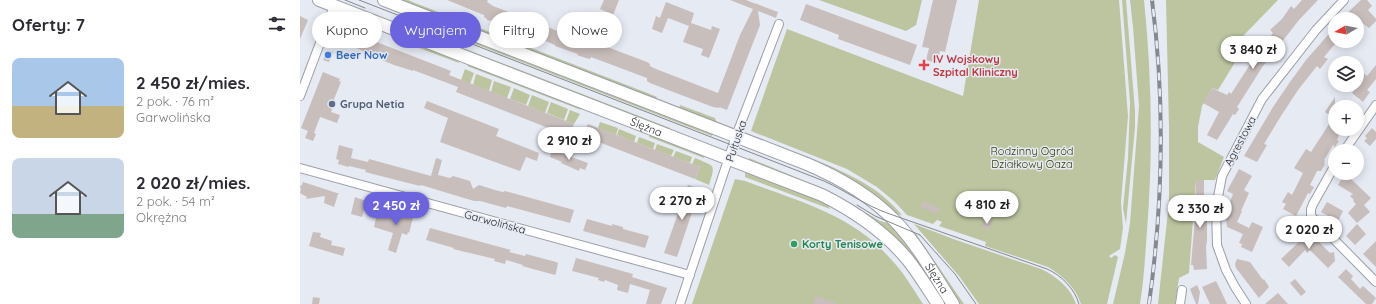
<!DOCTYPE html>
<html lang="pl">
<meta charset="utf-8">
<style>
:root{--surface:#fff;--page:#f2f2f3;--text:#2b2b33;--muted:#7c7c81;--accent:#6b64de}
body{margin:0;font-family:Quicksand,sans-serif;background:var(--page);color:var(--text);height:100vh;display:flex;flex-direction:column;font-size:15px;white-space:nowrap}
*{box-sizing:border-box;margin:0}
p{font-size:13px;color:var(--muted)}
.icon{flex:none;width:22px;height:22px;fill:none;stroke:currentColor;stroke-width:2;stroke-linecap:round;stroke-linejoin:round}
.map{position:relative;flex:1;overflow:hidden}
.drawer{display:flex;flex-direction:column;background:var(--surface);width:300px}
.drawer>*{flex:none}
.top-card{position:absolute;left:12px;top:12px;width:380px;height:36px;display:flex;gap:8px}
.needle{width:26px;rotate:261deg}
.fabs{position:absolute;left:1028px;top:12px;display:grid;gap:8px}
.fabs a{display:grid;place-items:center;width:36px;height:36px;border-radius:50%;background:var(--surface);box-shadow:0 2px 10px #0003;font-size:20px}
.price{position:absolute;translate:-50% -34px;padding:0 9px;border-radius:14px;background:#fff;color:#222;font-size:13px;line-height:26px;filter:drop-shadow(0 1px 2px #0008)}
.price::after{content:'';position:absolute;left:50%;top:24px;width:12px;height:9px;margin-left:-6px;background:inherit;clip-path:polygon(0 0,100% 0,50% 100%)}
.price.on{background:var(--accent);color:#fff}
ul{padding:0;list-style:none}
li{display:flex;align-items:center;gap:12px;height:100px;padding:0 12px}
li span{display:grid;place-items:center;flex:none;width:112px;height:80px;border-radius:8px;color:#555}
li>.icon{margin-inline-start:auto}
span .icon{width:48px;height:48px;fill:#fffc;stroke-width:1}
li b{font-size:17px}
h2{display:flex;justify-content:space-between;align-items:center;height:48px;padding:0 12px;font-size:17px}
.chip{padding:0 14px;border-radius:18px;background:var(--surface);box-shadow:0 2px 10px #0003;font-size:14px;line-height:36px}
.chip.on{background:var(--accent);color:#fff}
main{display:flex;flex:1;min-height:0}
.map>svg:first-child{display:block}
.green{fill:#bcc5a0}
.building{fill:#c8bebc}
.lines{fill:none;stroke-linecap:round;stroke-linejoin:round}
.minor-casing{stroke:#9c9fa7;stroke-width:10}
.secondary-casing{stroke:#9c9fa7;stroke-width:14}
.minor{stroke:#fff;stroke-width:8}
.secondary{stroke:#fff;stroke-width:12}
.tram{stroke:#85888e;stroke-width:1}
.rail-casing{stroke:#85888e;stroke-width:4}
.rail{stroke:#e6eaf3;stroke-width:2.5;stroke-dasharray:8;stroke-linecap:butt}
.shop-dot{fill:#3f7fe0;stroke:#e6eaf3;stroke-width:1.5}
.health-dot{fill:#e0444e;stroke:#e6eaf3;stroke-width:1.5}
.service-dot{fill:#5c6f8a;stroke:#e6eaf3;stroke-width:1.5}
.leisure-dot{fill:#2e9e5b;stroke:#e6eaf3;stroke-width:1.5}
.labels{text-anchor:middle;stroke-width:3;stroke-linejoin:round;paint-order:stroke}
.shop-label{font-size:11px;font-weight:bold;fill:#366cbe;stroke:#e6eaf3;text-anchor:start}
.health-label{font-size:11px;font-weight:bold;fill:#be3a42;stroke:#e6eaf3;text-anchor:start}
.service-label{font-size:11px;font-weight:bold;fill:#4e5e75;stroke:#e6eaf3;text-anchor:start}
.street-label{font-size:11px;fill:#2b2d30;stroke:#e6eaf3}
.park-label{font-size:11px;fill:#343c09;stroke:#e6eaf3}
.leisure-label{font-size:11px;font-weight:bold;fill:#27864d;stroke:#e6eaf3;text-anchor:start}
</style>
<main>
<section class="drawer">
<h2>Oferty: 7<svg class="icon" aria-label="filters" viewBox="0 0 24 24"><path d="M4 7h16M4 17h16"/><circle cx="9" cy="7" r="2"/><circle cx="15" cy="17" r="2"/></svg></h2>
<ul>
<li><span style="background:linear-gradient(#a9c7e8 60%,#c2b280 0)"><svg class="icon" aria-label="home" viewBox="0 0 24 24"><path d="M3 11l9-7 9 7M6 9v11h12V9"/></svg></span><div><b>2 450 zł/mies.</b><p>2 pok. · 76 m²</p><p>Garwolińska</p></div></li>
<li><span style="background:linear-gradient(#c9d6e8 70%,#7fa58c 0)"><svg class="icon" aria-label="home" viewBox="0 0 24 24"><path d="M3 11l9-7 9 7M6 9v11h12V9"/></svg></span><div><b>2 020 zł/mies.</b><p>2 pok. · 54 m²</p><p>Okrężna</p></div></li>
</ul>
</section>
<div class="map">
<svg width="1076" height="304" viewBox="0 0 1076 304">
<rect width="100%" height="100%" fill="#e6eaf3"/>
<g class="green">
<path d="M98 0H108L115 3 350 94 357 97 356 99Z"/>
<path d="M519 0H622L616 25 606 31Z"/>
<path d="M679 0H819L828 116 821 202 823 228 820 249 809 256 811 258 815 255 818 257 807 304H781C776 288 762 275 748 267L685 246 686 242 639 226 642 222 637 220 633 224 607 215 595 202 577 187 547 169 451 131 487 29 663 96Z"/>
<path d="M822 0H826L835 111V127L826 224 823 208 828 158 830 102Z"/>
<path d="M830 0H844C852 77 853 154 847 231 845 256 844 280 840 304H813L825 253 830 223 839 106 833 27Z"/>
<path d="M866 0H978L944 35 930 53 934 60V64L918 90 912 88 902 106 898 127V142L924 157 915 180H896L889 273 879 278 875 304H858L869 202V127Z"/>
<path d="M104 13 414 132 412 136 103 16Z"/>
<path d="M101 24 370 128 369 131 100 27Z"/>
<path d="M109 42H114L158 60 159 63 119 48 109 46Z"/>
<path d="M169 65H173L280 107 281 110 167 66Z"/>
<path d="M165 69 174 73 170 84 161 80Z"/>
<path d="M176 74 192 80 189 91 173 85Z"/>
<path d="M194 81 211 87 207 98 191 92Z"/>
<path d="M214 88 230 95 226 105 210 99Z"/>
<path d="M232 95 249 102 245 113 228 106Z"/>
<path d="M251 102 268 109 264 120 247 113Z"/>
<path d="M380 105 415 118 417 123 379 109Z"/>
<path d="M270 110 280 114 274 124 266 121Z"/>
<path d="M300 122 318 128 316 135 298 128Z"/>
<path d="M319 129 336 136 334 142 317 135Z"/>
<path d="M350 134 405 155 404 158 349 137Z"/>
<path d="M339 137 355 143 353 149 337 143Z"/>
<path d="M458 138C496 153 538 166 572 188 583 195 593 205 602 215L595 214 567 189 541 173 457 139Z"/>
<path d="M357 144 374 150 371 156 355 150Z"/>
<path d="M376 151 392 157 390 163 373 157Z"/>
<path d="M395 158C415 167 416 163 409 185L395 179 400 167 392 164Z"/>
<path d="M449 158 529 191 580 221 591 224 607 243 648 304H644L593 236 448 161Z"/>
<path d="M445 171 527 203 530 209 445 177Z"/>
<path d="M435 179 445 181C495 200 550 214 587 255 602 270 612 287 623 304H392Z"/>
<path d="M614 224 656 240 741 269C756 276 771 288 776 304H679L659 276Z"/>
<path d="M611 232 616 234 664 304H660Z"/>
</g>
<g class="building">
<path d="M147 0H188L187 2 193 6 291 44 298 46 299 44 302 45 347 62 350 64V66L356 69 418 93 440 35 453 9 430 0H446L456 4 457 3V4L478 12 476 18 458 11 460 25 427 110 419 107V108L413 107 368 90 350 83 347 81V78L291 57 290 59 286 58 277 55 278 54 255 46V45L219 30 218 31 197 22 187 20V19L184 17V15Z"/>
<path d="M304 0H319L313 15 300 9Z"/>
<path d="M633 0H657L645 52 640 51 637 63 626 60 629 48 622 47Z"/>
<path d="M1002 0H1018L999 20 963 66 937 107 939 109 935 115 933 114 917 140 907 135 919 112 903 103 912 88 927 95 929 92 931 94 953 60 973 33 970 30 982 19 991 6 994 9Z"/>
<path d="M1061 0H1067L1072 6 1068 10 1076 19V21L1069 28 1057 19H1041Z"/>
<path d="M366 2 394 13 391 23 411 30 412 26 420 29 409 58 401 55 403 49 383 42 389 26 368 18 362 33 352 29 356 16 360 18Z"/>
<path d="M506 4 617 45 610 65 538 39 539 35 500 20Z"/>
<path d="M0 16 8 20 0 39Z"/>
<path d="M38 27 151 71 149 75 274 124 269 136 156 92 158 87 113 70V71L94 65 67 54 66 52 29 37 32 28 37 30Z"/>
<path d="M1035 27V44L1024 57 1028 59 1020 69 1017 66 998 90 981 116 964 144 967 145 957 162 944 156 973 107 990 82 1006 60Z"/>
<path d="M27 50 33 52 29 62 23 60Z"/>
<path d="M1076 65V79L1067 90 1070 92 1063 102 1052 93 1057 87V68L1067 76Z"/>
<path d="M23 72 40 79 39 81 41 82 34 99 35 100 31 112 40 115 37 123 20 117 14 133 16 134 13 141 5 138 8 131 1 128Z"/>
<path d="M1035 97V133L1039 135 1037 140 1039 141 1035 147 1033 145 1024 160 1025 161 1024 163 1025 164 1021 171H1017L1010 185 1014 187 1010 194 1008 193 996 216 983 209 986 204 982 202 988 192 992 195 1003 173 994 168 1006 149 1011 152 1033 118 1025 112Z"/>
<path d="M127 101 199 129 196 136 239 153 237 161 226 157 220 171 140 142 148 118 124 108Z"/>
<path d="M288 124 400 167 395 179 283 136Z"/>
<path d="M1072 128 1076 132V139L1070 146 1064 141 1067 138 1065 136Z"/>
<path d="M39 145 53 149 51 158 68 162 69 159 131 176 136 158 142 160 138 175 150 178 153 176 170 181 173 189 179 185 195 190 203 192 205 191 274 210 270 223 207 206 206 208 180 201H174L121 185 120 186 65 172 66 170 49 166V167L38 164 39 160 36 159Z"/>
<path d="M252 150 288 163 285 170 280 168 279 171 261 163 262 162 250 157Z"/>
<path d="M939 169 952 176 944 190 949 193 941 211H942L937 222 949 228 952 222 963 227 952 252 941 247 942 244 939 243 943 234 927 227 926 219 928 213 926 212 933 194 927 191Z"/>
<path d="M1044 175 1051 179 1071 198 1064 205 1070 212 1057 223 1048 213 1056 204 1053 201 1054 200 1050 196 1053 194 1038 185Z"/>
<path d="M896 180H904V203H907V241L906 246 907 269 894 270 893 265H891L896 206H895Z"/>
<path d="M3 182 40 194H38L34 207 24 203 25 196 6 199 7 197 0 193 1 189 0 186 2 185Z"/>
<path d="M388 185 400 189 377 257 364 253Z"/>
<path d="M55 197 66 201V203L70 204 68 211 64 210 62 217 51 214Z"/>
<path d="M623 201 640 208 638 214 620 207Z"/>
<path d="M1027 202 1043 211 1038 221 1021 212Z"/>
<path d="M101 207 113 211V214H114L109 233 108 232 107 235 102 233 96 253 88 250 93 233 74 227 77 213 98 219Z"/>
<path d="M287 219 312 226V224L323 227V229L349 236 345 248 283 231Z"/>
<path d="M685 219 692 222 689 230 682 228Z"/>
<path d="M1057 224 1066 234 1055 245 1046 236Z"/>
<path d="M1007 227 1021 241 1019 242 1030 253 1034 252 1035 261 1028 268 1010 250 1007 253 1005 250 989 267 981 259 1000 241 998 239 1001 235 1000 234Z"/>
<path d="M130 228 211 250 209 252 225 256 226 254 256 262 258 263 256 273 255 275 222 266 223 265 206 260 205 264 194 261 195 259 153 249 154 248 126 240Z"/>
<path d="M13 232 21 233 20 237 32 241 31 245 45 248 43 256 9 246Z"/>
<path d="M1076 241V267L1063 254Z"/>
<path d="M276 258 333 274 332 277 367 288 361 304H346L350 290 330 284 328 293 317 290 318 285 305 280 304 282 298 280 299 278 272 271Z"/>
<path d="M937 259 950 262 963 280 964 279 969 287 959 298 936 268 935 264Z"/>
<path d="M1046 269 1053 276 1051 279 1060 289 1063 286 1076 298 1072 304H1066L1038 277Z"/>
<path d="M995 279 1006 292 1001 296 990 283Z"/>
<path d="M916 281 921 291 927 304H910L902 287Z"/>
<path d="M897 285 900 292 898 304H896L890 289Z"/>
<path d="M978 293 988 304H965Z"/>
<path d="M516 296 536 303V304H513Z"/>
<path d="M13 297 20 298 19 304H12Z"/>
</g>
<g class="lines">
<g class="minor-casing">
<g id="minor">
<path d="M0 96 34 6"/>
<path d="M1044 151 1076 105"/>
<path d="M1035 165 1013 204 1011 209V216L1076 282"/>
<path d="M0 168 390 275"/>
<path d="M380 304 436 136 479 24"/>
<path d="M880 304 882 290"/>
<path d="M946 304 935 287 926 270 917 245 916 207 922 176 962 99 1016 30 1044 0"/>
</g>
</g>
<g class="secondary-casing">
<g id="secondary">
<path id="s1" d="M19 0 522 195C554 211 585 232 608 260 619 274 628 289 638 304"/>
<path id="s2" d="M84 0 507 164C540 178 570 195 595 221 618 245 635 276 653 304"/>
</g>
</g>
<use href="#minor" class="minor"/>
<use href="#secondary" class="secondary"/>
<g class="tram">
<path d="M45 0 65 8"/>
<path d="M59 0 524 181C546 191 565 205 587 213L747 269C761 275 775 289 779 304"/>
<path d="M557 205 575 216 620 235 655 274 676 304"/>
</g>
<g class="rail-casing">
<path id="rail" d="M849 304C863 204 865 100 852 0"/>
</g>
<use href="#rail" class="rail"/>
</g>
<circle class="shop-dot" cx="28" cy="55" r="4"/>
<path class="health-dot" d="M622 59h4v4h4v4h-4v4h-4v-4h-4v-4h4z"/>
<circle class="service-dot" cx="32" cy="104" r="4"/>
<circle class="leisure-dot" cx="494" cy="244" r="4"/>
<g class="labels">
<g class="shop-label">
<text x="36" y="59">Beer Now</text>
</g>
<g class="health-label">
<text x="633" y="63">IV Wojskowy<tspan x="633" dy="13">Szpital Kliniczny</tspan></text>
</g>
<g class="service-label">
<text x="40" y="108">Grupa Netia</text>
</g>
<g class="street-label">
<text dy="4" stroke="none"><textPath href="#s1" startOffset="351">Ślężna</textPath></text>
<text transform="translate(436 141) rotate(-71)" y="4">Pułtuska</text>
<text transform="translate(940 141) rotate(-62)" y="4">Agrestowa</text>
<text transform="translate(195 222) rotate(15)" y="4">Garwolińska</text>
<text dy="4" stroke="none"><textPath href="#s2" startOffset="630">Ślężna</textPath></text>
</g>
<g class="park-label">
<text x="732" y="155">Rodzinny Ogród<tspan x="732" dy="13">Działkowy Oaza</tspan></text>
</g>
<g class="leisure-label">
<text x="502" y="248">Korty Tenisowe</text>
</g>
</g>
</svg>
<div class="fabs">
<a><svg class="needle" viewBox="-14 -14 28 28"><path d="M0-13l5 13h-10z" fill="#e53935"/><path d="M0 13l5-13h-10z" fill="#7c7c81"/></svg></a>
<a><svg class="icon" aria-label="layers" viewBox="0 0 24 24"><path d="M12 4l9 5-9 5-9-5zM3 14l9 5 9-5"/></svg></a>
<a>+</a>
<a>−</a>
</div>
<b class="price" style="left:953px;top:70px">3 840 zł</b>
<b class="price" style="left:269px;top:161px">2 910 zł</b>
<b class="price" style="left:382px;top:221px">2 270 zł</b>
<b class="price" style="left:687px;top:225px">4 810 zł</b>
<b class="price on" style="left:96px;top:226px">2 450 zł</b>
<b class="price" style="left:900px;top:229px">2 330 zł</b>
<b class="price" style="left:1009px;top:250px">2 020 zł</b>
<div class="top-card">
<a class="chip">Kupno</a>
<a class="chip on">Wynajem</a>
<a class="chip">Filtry</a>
<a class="chip">Nowe</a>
</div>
</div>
</main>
